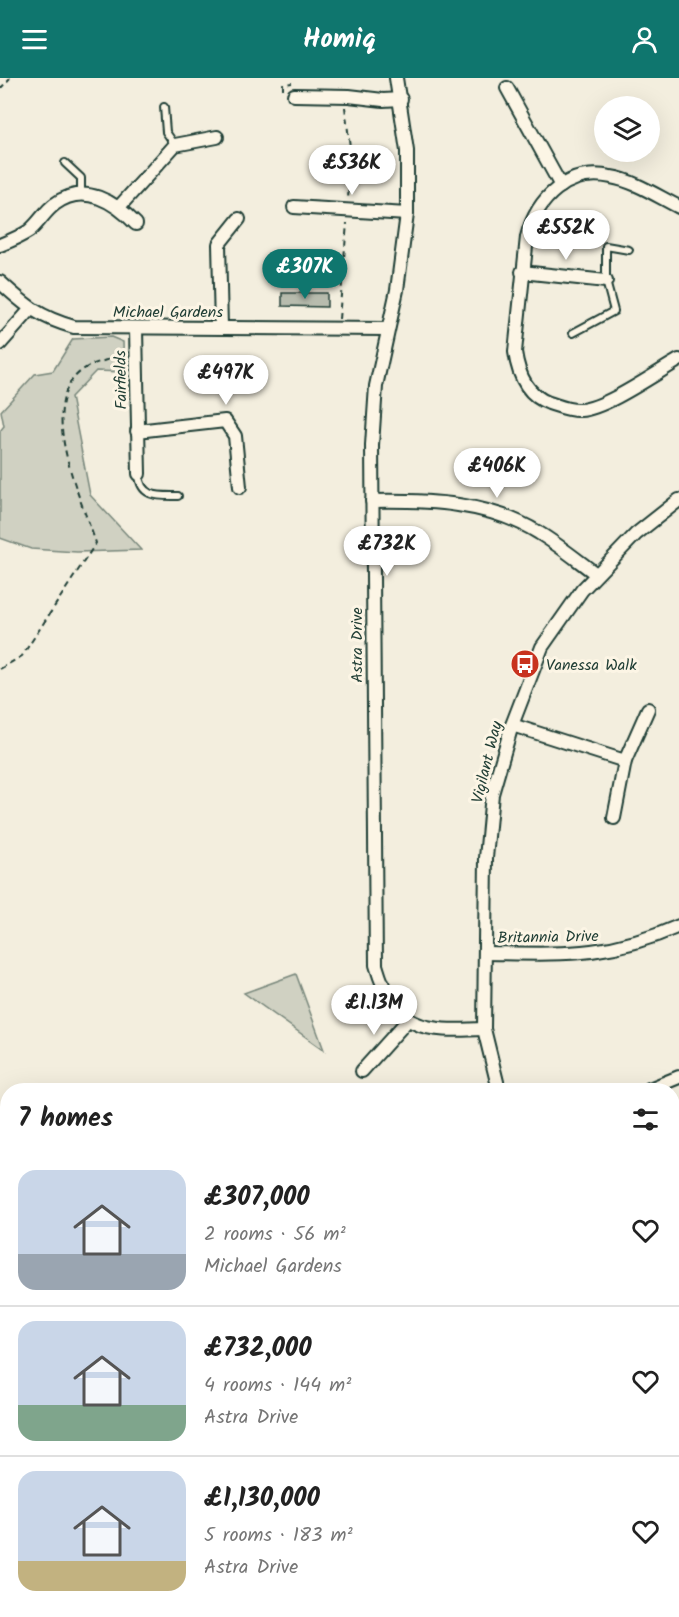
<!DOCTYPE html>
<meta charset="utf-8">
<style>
:root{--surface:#fff;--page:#f2f2f2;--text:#222;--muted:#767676;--line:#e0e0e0;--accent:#0f766e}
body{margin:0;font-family:Kalam,sans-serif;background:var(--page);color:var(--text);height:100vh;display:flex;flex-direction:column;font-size:22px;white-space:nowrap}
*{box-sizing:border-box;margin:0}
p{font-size:20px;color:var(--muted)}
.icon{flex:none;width:33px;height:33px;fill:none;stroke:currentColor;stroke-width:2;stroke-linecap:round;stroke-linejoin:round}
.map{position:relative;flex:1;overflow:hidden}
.drawer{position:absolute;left:0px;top:1005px;width:680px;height:534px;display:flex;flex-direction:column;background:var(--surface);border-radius:24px 24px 0 0;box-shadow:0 6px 24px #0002}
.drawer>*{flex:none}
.buttons{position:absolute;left:594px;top:18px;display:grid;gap:12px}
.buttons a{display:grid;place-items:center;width:66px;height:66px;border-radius:50%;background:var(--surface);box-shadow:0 6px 24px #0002;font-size:30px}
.price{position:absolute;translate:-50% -51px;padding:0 14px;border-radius:21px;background:#fff;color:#222;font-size:20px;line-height:39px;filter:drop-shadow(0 2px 3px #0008)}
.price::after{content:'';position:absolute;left:50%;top:36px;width:18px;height:14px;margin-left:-9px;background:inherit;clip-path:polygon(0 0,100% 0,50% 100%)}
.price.active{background:var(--accent);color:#fff}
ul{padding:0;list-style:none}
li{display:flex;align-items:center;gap:18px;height:150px;padding:0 18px}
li+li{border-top:2px solid var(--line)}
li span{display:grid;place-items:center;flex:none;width:168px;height:120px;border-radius:18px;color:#555}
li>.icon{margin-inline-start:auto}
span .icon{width:72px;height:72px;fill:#fffc;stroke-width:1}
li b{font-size:26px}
h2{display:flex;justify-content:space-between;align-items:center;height:72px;padding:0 18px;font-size:26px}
header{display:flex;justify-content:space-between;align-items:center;height:78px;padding:0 18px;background:var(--accent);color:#fff;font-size:27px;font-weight:800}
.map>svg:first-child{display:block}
.green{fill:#d0d1c2;stroke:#78877b;stroke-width:1.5}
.building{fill:#b8bcae;stroke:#1f3d34;stroke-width:1.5}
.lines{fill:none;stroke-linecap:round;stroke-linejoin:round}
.lane-casing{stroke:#1f3d34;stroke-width:10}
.street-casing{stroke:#1f3d34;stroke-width:16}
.path{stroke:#1f3d34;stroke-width:2;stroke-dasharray:6 4.5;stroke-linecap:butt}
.lane{stroke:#fcf5e5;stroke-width:6}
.street{stroke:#fcf5e5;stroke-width:12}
.labels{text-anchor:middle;stroke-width:6;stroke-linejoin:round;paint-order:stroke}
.street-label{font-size:16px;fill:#1f3d34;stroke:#fcf5e5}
.poi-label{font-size:16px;fill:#1f3d34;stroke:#fcf5e5;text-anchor:start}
</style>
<header><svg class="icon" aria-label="menu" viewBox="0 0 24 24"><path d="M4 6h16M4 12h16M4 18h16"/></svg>Homiq<svg class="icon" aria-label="person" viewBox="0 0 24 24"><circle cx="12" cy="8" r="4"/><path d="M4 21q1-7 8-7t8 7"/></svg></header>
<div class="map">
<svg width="679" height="1539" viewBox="0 0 679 1539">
<rect width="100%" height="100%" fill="#f3eede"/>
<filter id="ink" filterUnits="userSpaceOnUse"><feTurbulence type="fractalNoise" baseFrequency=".0167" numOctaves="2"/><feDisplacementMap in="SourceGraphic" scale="12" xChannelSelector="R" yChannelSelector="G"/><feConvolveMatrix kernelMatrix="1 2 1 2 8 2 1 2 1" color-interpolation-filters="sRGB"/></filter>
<g filter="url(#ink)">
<g class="green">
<path d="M111 259 123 264 124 294 96 293 71 319 90 417 141 472 77 474 31 471 0 460V353L4 348 1 333 35 296 53 293 73 261Z"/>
<path d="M296 896 324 972 244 915Z"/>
<path d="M679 1432V1539H492L491 1536 504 1532H672V1437Z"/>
<path d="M7 1520 8 1532H48L54 1539H0V1521Z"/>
</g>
<path class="building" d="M282 215H327V229L282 228Z"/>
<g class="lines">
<g class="lane-casing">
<g id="lane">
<path d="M164 29 166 54 175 67"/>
<path d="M65 85 81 100V116"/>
<path d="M573 255 614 233 606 203V168L629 172"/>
<path d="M139 396C140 420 159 418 178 418"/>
<path d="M672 1466 679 1460"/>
<path d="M668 1532 679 1539"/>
</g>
</g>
<g class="street-casing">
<g id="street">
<path d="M396 0 407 73V136L397 212 376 308 372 367 376 887C395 952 422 954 484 951"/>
<path d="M507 10 561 108"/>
<path d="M294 17 349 18 383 22 401 21"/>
<path d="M119 129 175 67 217 59"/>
<path d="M294 129 407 136"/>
<path d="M679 129C657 118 635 103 611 99 568 90 537 120 527 159L515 274C518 295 526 317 549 325 559 328 569 333 580 332 605 331 656 295 679 282"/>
<path d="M0 167C10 163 20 159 29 153 39 145 45 133 55 126 84 104 115 124 136 146"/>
<path d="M522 194 606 203"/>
<path d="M0 204C26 228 39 239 74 249L387 251"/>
<path d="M221 249 219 166 239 141"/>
<path d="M136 251 139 396"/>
<path d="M0 266 30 232"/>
<path d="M137 353 225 343 235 358 240 409"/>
<path d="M372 423C428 422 490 424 539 455 559 467 577 482 596 496"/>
<path d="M512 647 625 683"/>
<path d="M614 740 625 683 648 631"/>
<path d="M485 875C561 876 607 880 679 848"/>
<path d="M362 993 407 943"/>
<path d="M499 1012 484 951 486 780 492 716 512 647 542 569 582 512 636 456 679 422"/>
<path d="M647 1012 679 999"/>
<path d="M672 1263 679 1257"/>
<path d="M672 1428 679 1422"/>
<path d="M471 1539 491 1532"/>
</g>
</g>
<g class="path">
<path d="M0 11 10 0"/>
<path d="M283 11V6L292 5"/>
<path d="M345 29 351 77 348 121"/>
<path d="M339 241 347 145"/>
<path d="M0 591 22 578 96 465C75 405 16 283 127 280"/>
<path d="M672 1502 678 1501"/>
<path d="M650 1532 655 1539"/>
<path d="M542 1539 549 1532"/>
<path d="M563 1539 566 1532"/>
</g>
<use href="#lane" class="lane"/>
<use href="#street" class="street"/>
</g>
</g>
<defs>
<g id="bus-disc" transform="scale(1.5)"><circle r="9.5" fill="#c8321e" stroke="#fcf5e5"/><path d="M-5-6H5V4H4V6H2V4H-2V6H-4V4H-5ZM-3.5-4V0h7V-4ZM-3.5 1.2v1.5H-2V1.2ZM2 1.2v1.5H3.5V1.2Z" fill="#fff"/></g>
</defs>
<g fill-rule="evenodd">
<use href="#bus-disc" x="525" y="586"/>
</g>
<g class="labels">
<g class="street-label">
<text x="168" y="239">Michael Gardens</text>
<text transform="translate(120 302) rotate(-91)" y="6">Fairfields</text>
<text transform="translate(356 567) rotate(-90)" y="6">Astra Drive</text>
<text transform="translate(486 684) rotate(-76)" y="6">Vigilant Way</text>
<text transform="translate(548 858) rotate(-1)" y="6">Britannia Drive</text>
</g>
<g class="poi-label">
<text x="546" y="592">Vanessa Walk</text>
</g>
</g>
</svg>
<div class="buttons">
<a><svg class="icon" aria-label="layers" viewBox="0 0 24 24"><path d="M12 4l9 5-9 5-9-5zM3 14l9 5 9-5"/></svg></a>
</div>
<b class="price" style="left:352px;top:118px">£536K</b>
<b class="price" style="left:566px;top:183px">£552K</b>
<b class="price active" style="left:305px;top:222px">£307K</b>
<b class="price" style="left:226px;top:328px">£497K</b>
<b class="price" style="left:497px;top:421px">£406K</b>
<b class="price" style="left:387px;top:499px">£732K</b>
<b class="price" style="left:374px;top:958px">£1.13M</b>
<section class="drawer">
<h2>7 homes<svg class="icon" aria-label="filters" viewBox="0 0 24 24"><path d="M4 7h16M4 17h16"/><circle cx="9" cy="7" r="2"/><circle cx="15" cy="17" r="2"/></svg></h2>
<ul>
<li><span style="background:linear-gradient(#c9d6e8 70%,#9aa5b1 0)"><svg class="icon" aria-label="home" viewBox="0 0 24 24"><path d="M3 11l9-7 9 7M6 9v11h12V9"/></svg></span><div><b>£307,000</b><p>2 rooms · 56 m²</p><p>Michael Gardens</p></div><svg class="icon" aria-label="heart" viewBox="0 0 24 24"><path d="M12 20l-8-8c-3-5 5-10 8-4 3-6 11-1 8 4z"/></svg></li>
<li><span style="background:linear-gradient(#c9d6e8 70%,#7fa58c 0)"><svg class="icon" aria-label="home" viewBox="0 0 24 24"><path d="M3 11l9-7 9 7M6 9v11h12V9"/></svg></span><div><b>£732,000</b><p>4 rooms · 144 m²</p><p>Astra Drive</p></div><svg class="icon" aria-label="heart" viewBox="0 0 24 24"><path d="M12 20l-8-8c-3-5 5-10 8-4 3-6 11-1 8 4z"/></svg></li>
<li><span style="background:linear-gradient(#c9d6e8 75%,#c2b280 0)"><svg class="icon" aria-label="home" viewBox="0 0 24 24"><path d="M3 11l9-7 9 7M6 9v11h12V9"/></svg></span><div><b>£1,130,000</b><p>5 rooms · 183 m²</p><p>Astra Drive</p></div><svg class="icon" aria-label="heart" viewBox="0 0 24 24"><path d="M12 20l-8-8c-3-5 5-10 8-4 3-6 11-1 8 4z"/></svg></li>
</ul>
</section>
</div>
